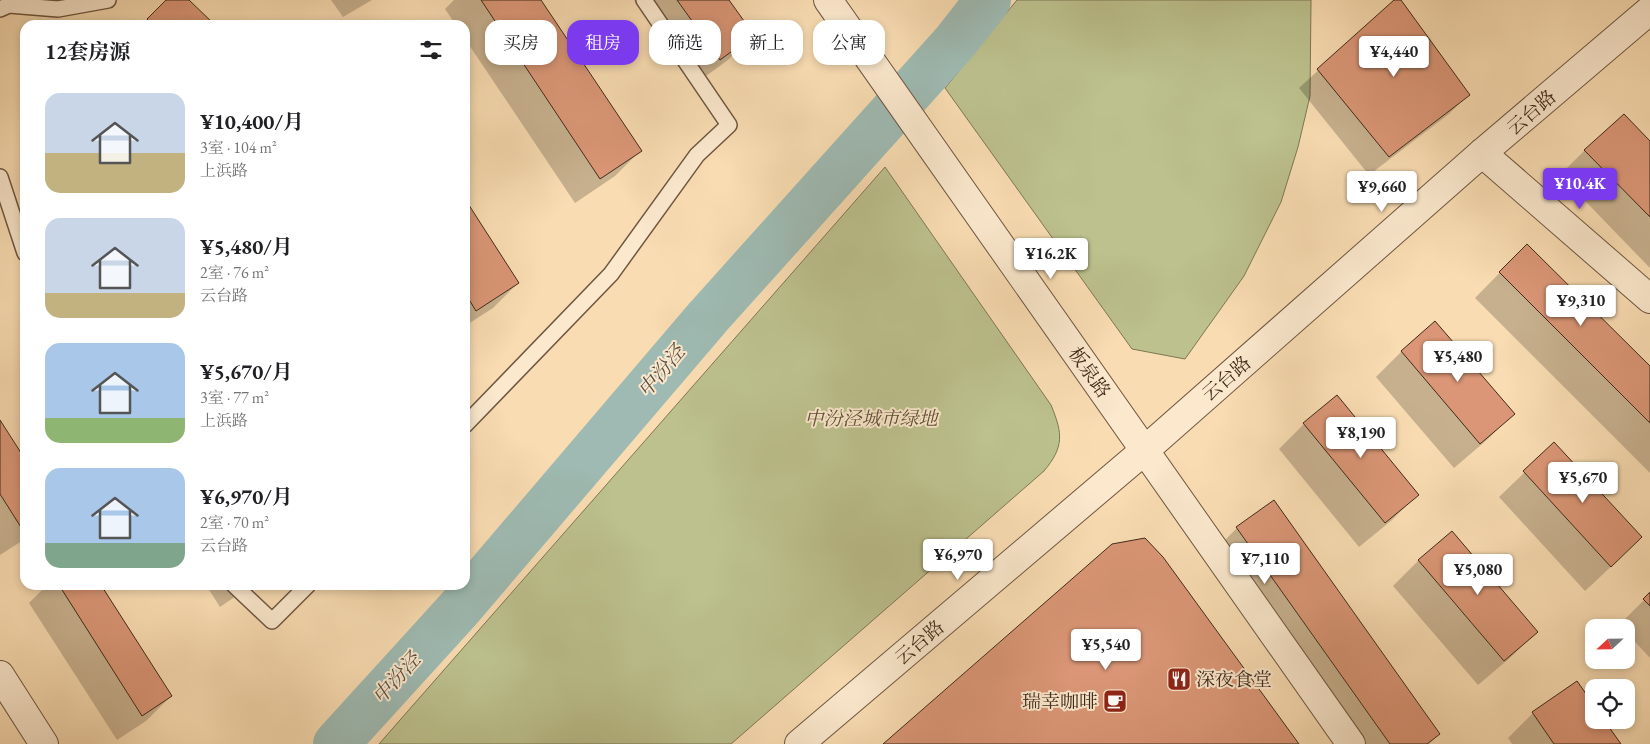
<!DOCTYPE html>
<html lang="zh">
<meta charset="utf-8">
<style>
:root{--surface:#fff;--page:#f6f6f6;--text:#202124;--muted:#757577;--accent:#7c3aed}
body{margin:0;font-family:"EB Garamond","Noto Serif SC",serif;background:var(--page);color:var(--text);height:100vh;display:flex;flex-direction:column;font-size:19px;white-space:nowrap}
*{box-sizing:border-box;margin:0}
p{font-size:16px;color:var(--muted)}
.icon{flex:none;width:28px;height:28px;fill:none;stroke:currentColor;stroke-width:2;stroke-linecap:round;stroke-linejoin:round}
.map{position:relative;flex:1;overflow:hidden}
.sheet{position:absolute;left:20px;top:20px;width:450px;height:570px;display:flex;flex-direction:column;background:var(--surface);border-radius:15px;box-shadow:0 2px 8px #0003}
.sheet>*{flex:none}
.hud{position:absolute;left:485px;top:20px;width:475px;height:45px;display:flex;gap:10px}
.needle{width:32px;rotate:248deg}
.fabs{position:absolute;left:1585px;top:619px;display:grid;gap:10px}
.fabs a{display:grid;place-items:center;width:50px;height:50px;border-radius:10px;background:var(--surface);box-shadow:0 2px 8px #0003;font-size:25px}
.price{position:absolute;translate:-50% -42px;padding:0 11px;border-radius:5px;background:#fff;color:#222;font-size:16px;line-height:32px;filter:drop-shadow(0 1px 2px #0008)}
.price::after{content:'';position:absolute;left:50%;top:30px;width:15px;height:11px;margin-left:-8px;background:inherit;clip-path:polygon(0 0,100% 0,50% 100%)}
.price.selected{background:var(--accent);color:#fff}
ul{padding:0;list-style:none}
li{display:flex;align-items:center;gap:15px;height:125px;padding:0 25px}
li span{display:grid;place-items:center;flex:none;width:140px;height:100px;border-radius:15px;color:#555}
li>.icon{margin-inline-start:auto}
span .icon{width:60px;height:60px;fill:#fffc;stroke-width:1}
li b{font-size:21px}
h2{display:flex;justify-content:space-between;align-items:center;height:60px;padding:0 25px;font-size:21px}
.tag{padding:0 18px;border-radius:15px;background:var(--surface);box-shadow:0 2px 8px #0003;font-size:18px;line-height:45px}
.tag.selected{background:var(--accent);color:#fff}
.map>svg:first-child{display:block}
.green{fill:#bcc18d;stroke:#7e7654}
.shadow{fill:#0003}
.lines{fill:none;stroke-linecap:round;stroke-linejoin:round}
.river{stroke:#9ebab2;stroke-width:46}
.building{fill:#da9676;stroke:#402a1a}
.service-casing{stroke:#6e5640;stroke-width:18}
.minor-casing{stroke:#6e5640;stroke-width:30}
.tertiary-casing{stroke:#6e5640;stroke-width:30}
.service{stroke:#fbe8cd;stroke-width:15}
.minor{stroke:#fbe8cd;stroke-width:28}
.tertiary{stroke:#fbe8cd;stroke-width:28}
.labels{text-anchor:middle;stroke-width:4;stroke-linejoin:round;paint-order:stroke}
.street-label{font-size:19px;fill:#402a1a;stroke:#fbe8cd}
.park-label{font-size:19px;font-style:italic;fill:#5f5037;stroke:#fbe8cd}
.poi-label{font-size:19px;fill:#402a1a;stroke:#fbe8cd;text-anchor:start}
.water-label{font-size:20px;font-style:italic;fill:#584e40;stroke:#fbe8cd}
</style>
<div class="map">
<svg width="1650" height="744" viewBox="0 0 1650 744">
<rect width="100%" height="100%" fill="#f9dcb2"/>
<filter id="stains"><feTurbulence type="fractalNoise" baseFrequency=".004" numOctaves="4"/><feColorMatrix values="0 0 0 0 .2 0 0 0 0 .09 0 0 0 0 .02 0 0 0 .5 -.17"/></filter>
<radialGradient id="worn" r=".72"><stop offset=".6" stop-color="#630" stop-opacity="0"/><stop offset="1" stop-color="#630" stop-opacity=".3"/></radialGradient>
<g class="green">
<path d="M1017 0H1311L1310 96 1298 147 1281 202 1244 276 1185 359 1132 349 945 88Z"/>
<path d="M885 167 1051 405C1063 434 1064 447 1044 471L731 744H379Z"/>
</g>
<g class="shadow">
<path d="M168 0H187L214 25H142Z"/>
<path d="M331 0H372L343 17Z"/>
<path d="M454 0H540L640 151 615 176 575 203 465 39V25H456L445 9Z"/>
<path d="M634 0H727L753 35 728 60 695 84Z"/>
<path d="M1395 0H1400L1468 95 1449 114 1369 175 1299 88Z"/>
<path d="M1650 142V268L1560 175 1585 150Z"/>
<path d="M465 201 518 283 493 308 465 326Z"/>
<path d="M1527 245 1650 368V473L1475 298Z"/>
<path d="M25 277V288L22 281Z"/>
<path d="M1435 323 1513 414 1488 439 1454 468 1376 377 1401 352Z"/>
<path d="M1337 397 1417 495 1392 520 1359 547 1279 449 1304 424Z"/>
<path d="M0 422 25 462V539L0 555Z"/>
<path d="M1554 444 1616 562 1585 591 1499 497Z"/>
<path d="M1274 502 1439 734 1429 744H1347L1212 553 1237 528Z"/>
<path d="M1452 532 1536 632 1511 657 1478 685 1393 586 1418 561Z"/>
<path d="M47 585H100L171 696 146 721 117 740 29 603Z"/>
<path d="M206 585H252L220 607Z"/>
<path d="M1650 594V658L1626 632V628H1622L1619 625Z"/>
<path d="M1533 713 1603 720 1619 744H1512L1508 738Z"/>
</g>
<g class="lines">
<path class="river" d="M336 744 458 610 708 317 955 42 988 0"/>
</g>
<g class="building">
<path d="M166 0H189L215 25H153L147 19Z"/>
<path d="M481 0H541L642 151 600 179Z"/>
<path d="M677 0H729L754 35 720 60Z"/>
<path d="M1394 0H1401L1470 95 1389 157 1317 69Z"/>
<path d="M1624 114 1650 141V217L1584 150Z"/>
<path d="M465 199 519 283 476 311 465 293Z"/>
<path d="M1527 244 1650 366V423L1499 272Z"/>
<path d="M1435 321 1515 414 1480 444 1401 351Z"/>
<path d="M1337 395 1419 495 1385 523 1303 423Z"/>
<path d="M0 420 25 459 24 532 0 494Z"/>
<path d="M1554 442 1642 537 1611 567 1523 471Z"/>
<path d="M1274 500 1440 734 1427 744H1390L1236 527Z"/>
<path d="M1452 531 1538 632 1504 661 1418 560Z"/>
<path d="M1145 538 1163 557 1299 744H883L1112 544Z"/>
<path d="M59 585H101L172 696 142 716Z"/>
<path d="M1650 592V606L1643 599Z"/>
<path d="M1577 681 1594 705V720H1604L1621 744H1554L1532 712Z"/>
</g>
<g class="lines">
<g class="service-casing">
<g id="service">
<path d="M0 9 9 5 58 9 108 0"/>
<path d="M0 177 25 253"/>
<path d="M465 425 611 274 697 155 729 125 644 0"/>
<path d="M234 585 272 621 308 585"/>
</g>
</g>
<g class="minor-casing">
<path id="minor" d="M1482 153 1650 299"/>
</g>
<g class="tertiary-casing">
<g id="tertiary">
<path d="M828 0 1351 744"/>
<path d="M0 675 44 744"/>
<path d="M799 744 1145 450 1482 153 1650 10"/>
</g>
</g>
<use href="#service" class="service"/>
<use href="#minor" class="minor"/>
<use href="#tertiary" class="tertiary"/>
</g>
<defs>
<g id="restaurant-square" transform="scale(1.25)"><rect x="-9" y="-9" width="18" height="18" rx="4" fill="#8f2418" stroke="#fbe8cd"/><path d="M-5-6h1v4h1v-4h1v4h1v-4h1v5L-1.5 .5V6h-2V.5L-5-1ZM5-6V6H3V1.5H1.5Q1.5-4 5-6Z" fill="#fff"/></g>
<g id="cafe-square" transform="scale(1.25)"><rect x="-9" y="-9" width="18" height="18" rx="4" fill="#8f2418" stroke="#fbe8cd"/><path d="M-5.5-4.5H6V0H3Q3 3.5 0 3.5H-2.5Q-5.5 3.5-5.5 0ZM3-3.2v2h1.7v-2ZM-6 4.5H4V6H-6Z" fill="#fff"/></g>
</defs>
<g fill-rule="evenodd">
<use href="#restaurant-square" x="1179" y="679"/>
<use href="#cafe-square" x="1115" y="701"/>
</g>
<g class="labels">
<g class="street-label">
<text transform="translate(1531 112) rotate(-41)" y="7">云台路</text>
<text transform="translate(1090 372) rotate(55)" y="7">板泉路</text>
<text transform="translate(1226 378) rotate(-41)" y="7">云台路</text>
<text transform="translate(919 642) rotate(-40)" y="7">云台路</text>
</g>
<g class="park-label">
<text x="871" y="425">中汾泾城市绿地</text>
</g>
<g class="poi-label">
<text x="1196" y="686">深夜食堂</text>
<text x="1098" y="708" text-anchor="end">瑞幸咖啡</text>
</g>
<g class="water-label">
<text transform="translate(661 371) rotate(-50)" y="7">中汾泾</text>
<text transform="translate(396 678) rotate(-48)" y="7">中汾泾</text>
</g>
</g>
<rect width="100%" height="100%" filter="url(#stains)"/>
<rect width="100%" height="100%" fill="url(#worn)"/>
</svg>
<div class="fabs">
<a><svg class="needle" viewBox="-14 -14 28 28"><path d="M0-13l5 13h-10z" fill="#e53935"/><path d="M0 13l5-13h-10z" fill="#757577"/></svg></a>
<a><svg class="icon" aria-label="locate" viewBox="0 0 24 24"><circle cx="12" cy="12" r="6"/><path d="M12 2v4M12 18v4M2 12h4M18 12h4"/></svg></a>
</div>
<b class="price" style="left:1394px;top:78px">¥4,440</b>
<b class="price selected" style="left:1580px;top:210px">¥10.4K</b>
<b class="price" style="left:1382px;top:213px">¥9,660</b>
<b class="price" style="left:1051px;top:280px">¥16.2K</b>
<b class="price" style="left:1581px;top:327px">¥9,310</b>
<b class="price" style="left:1458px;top:383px">¥5,480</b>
<b class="price" style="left:1361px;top:459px">¥8,190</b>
<b class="price" style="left:1583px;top:504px">¥5,670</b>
<b class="price" style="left:958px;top:581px">¥6,970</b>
<b class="price" style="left:1265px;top:585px">¥7,110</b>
<b class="price" style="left:1478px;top:596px">¥5,080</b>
<b class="price" style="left:1106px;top:671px">¥5,540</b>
<div class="hud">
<a class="tag">买房</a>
<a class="tag selected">租房</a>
<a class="tag">筛选</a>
<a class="tag">新上</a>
<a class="tag">公寓</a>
</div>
<section class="sheet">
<h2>12套房源<svg class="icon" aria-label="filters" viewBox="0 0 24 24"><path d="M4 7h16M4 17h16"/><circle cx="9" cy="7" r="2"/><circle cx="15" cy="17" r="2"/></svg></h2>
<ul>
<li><span style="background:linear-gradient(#c9d6e8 60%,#c2b280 0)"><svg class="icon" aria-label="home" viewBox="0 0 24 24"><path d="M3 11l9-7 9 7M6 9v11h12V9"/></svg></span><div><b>¥10,400/月</b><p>3室 · 104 m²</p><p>上浜路</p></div></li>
<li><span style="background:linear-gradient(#c9d6e8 75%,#c2b280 0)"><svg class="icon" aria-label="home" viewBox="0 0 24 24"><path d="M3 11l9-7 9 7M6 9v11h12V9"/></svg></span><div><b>¥5,480/月</b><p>2室 · 76 m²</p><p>云台路</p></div></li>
<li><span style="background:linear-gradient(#a9c7e8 75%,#8fb573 0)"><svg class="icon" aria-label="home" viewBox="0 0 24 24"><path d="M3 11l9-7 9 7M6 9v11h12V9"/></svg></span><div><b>¥5,670/月</b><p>3室 · 77 m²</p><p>上浜路</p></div></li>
<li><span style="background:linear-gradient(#a9c7e8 75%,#7fa58c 0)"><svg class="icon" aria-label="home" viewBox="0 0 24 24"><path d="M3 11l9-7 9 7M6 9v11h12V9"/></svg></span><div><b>¥6,970/月</b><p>2室 · 70 m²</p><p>云台路</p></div></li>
</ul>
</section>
</div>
